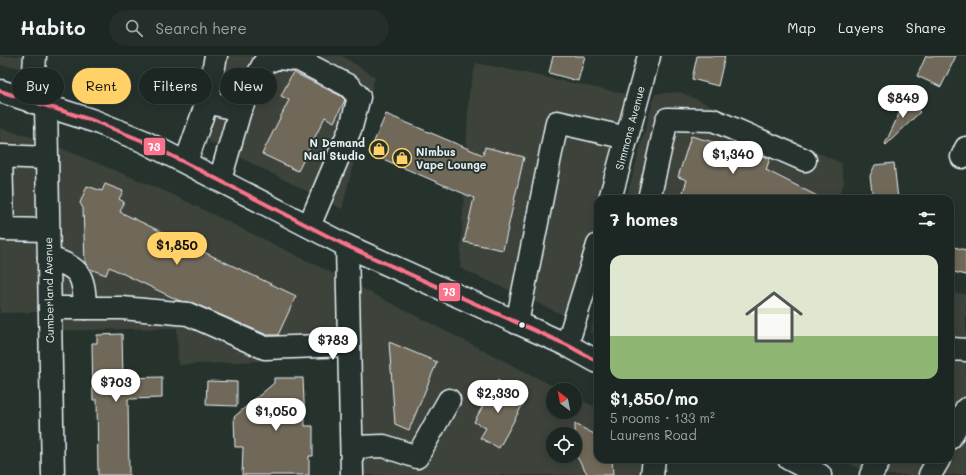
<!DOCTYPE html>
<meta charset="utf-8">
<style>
:root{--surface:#1c2622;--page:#252e2a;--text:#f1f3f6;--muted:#a0a5a5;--line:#3a4340;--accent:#ffd166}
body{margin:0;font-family:Mali,sans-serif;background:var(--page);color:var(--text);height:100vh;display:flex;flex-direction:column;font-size:15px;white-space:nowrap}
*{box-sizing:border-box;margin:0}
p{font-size:13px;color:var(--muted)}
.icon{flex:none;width:22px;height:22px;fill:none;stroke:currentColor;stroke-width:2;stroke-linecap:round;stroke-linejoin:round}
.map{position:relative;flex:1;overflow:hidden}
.panel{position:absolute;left:594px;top:139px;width:360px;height:268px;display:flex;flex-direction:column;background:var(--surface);border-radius:12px;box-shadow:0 2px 10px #0003,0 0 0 1px var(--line)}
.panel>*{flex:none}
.banner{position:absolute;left:12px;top:12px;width:380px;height:36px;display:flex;gap:8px}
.needle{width:26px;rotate:328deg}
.tools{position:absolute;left:546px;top:327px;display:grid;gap:8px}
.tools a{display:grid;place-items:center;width:36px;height:36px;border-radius:50%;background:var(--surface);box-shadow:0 2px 10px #0003,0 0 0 1px var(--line);font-size:20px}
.price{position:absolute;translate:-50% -34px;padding:0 9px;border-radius:14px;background:#fff;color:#222;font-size:13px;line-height:26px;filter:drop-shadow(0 1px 2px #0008)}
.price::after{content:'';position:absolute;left:50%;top:24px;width:12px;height:9px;margin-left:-6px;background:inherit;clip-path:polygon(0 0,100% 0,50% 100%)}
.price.on{background:var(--accent);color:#111}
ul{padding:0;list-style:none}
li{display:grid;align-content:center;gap:8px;height:212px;padding:0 16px}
li span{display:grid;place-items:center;height:124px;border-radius:12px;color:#555}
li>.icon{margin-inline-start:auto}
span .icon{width:72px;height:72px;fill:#fffc;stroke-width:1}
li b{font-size:17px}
h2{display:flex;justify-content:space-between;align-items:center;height:48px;padding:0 16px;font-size:17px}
.pill{padding:0 14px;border-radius:18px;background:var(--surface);box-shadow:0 2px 10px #0003,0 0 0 1px var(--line);font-size:14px;line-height:36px}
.pill.on{background:var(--accent);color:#111}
header{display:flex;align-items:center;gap:24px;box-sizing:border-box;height:56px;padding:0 20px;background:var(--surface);border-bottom:1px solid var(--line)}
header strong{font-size:19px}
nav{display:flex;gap:22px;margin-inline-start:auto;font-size:14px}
.search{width:280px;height:36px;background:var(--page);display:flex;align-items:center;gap:10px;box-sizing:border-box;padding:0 14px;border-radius:22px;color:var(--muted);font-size:15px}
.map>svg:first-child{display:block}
.built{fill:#3c433a;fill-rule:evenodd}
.building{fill:#706858;stroke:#e8f1f8}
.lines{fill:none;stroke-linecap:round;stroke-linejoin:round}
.minor-casing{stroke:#e8f1f8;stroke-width:25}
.major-casing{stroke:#e8f1f8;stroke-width:25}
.minor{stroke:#26332d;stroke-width:22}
.major{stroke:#26332d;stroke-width:22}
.bus-1-casing{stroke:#26332d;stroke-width:7}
.bus-1{stroke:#fc738d;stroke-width:4}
.bus-dot{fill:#e8f1f8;stroke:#26332d;stroke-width:1.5}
.labels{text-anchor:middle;stroke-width:4;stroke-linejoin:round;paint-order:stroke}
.street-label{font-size:11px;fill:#e8f1f8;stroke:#26332d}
.poi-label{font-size:11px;font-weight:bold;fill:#e8f1f8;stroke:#26332d;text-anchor:end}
.line-badge{stroke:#26332d;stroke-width:1.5}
.badge-label{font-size:11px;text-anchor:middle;font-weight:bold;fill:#fff}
</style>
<header>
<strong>Habito</strong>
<div class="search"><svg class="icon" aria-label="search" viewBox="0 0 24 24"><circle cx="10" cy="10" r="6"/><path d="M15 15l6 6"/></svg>Search here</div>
<nav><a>Map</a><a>Layers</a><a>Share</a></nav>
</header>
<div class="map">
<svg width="966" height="419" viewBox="0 0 966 419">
<rect width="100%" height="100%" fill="#26332d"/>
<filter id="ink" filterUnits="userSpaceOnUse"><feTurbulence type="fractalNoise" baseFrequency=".025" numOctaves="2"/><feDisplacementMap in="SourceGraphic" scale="8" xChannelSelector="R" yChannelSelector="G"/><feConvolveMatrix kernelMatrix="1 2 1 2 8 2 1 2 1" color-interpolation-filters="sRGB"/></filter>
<g filter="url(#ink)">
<g class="built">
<path d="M0 0H23L22 12 0 9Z"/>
<path d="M223 0H342L375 21 342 153 208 85Z"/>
<path d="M476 7 630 39 603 143H598V162L572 263 460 212 469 37Z"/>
<path d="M680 36 841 107 844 128 836 143H626L655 38Z"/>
<path d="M0 72 41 84 167 136 324 213 561 334H553V356H575V341L598 352V403H649L650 419H349L343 301 178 309 177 272 40 275V256L0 257ZM553 378H575V400H553Z"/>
<path d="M950 237 966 238V419H870L841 403H950Z"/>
<path d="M598 247V280L590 276Z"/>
</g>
<g class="building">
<path d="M553 0H585L578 25 549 17Z"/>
<path d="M697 0H725L718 30 692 23Z"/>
<path d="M926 0H956L941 31 917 20Z"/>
<path d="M293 16 341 40 345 44 334 66 325 61 298 115 262 98 289 44 281 40Z"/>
<path d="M906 43 920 56 886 89 885 88Z"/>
<path d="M386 58 483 99 485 91 524 101 503 194 464 186 474 142 369 97Z"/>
<path d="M691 80 770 102 766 114 823 143H697L682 139 687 124 678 121Z"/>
<path d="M894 107 898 143H873L870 120 875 109Z"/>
<path d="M105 128 123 135 119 143 124 146 120 156 296 240 278 279H267L193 247 180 245 109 211 106 219 90 213 85 206 83 152 80 147 87 130 102 135Z"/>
<path d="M950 190 966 194V219L950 215Z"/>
<path d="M122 278 123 322 162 321V342L128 343 129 419H98L97 344H93L92 287H97V279Z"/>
<path d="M389 286 437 306 409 374 395 368Z"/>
<path d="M274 322H303L305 370H313V400H309V419H242L243 391H235L234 361 274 327Z"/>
<path d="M497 324 518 336 514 344 523 348 499 392 480 382 486 372 474 366Z"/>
<path d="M207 325 237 326V350L206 349Z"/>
<path d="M575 368 598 380V403H612L613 419H588L575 398Z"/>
</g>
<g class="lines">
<g class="minor-casing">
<g id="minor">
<path d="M32 46 35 0"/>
<path d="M207 46 240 54 264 7 277 2 299 4 349 30 359 41 351 71 309 170"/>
<path d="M46 49 53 419"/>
<path d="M962 101 966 92"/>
<path d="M47 102 1 100 3 173 48 174"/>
<path d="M186 106 207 46 216 0"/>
<path d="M220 124 240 54"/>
<path d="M610 143 649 0"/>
<path d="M649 143 667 63 713 64 805 104"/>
<path d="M347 190 352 419"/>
<path d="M49 202C81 212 84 219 85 252"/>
<path d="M50 252H122L188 258 265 292 349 289"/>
<path d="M517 267 557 66 627 82"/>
<path d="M567 289 598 189"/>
<path d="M950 295 953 293 966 294"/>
<path d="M950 382 966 353"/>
<path d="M352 391 384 390 417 401 449 344"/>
<path d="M652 419 654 403"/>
<path d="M871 419 880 403"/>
<path d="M930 419 939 403"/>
</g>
</g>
<g class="major-casing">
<g id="major">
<path d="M0 35 94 65 143 85 347 190 567 289 598 306"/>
<path d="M789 403 820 419"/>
</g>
</g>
<use href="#minor" class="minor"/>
<use href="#major" class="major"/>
<g class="bus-1-casing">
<path id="bus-1" d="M0 35 94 65 143 85 347 190 567 289 598 306"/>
</g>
<use href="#bus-1" class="bus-1"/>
</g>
</g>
<defs>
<g id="shop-ring" transform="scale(1)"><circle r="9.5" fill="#26332d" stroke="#ffd166" stroke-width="1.5"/><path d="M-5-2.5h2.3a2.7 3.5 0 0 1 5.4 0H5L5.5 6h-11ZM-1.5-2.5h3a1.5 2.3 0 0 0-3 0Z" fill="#ffd166"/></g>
</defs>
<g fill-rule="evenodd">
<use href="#shop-ring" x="379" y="93"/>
<use href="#shop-ring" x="402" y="102"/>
</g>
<circle class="bus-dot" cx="522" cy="269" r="3.5"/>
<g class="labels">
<g class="street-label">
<text transform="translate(630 72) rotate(-75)" y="4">Simmons Avenue</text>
<text transform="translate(49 234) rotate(-91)" y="4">Cumberland Avenue</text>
</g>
<g class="poi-label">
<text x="365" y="91">N Demand<tspan x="365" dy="13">Nail Studio</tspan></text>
<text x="416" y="100" text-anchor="start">Nimbus<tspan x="416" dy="13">Vape Lounge</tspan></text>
</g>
</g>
<g class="line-badge">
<rect x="143" y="81" width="23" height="19" rx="4" fill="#fc738d"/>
<rect x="438" y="226" width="23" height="20" rx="4" fill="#fc738d"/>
</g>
<g class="badge-label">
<text x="154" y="95">73</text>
<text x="449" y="240">73</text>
</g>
</svg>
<div class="tools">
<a><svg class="needle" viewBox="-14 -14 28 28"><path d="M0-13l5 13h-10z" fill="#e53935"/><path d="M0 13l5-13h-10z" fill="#a0a5a5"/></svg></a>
<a><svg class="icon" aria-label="locate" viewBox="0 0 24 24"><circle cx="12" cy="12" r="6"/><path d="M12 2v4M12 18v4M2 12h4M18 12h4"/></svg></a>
</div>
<b class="price" style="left:903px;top:63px">$849</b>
<b class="price" style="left:733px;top:119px">$1,340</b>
<b class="price on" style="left:177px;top:210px">$1,850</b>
<b class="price" style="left:333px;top:305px">$783</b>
<b class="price" style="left:116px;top:347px">$703</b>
<b class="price" style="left:498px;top:358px">$2,330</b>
<b class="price" style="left:276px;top:376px">$1,050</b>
<div class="banner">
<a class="pill">Buy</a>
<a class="pill on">Rent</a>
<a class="pill">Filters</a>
<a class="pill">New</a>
</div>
<section class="panel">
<h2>7 homes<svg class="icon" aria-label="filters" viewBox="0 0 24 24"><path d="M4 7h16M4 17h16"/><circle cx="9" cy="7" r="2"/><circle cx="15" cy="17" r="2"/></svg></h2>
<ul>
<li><span style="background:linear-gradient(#dfe7d0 65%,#8fb573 0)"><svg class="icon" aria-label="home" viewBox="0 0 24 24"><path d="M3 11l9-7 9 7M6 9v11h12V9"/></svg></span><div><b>$1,850/mo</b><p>5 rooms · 133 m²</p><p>Laurens Road</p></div></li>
</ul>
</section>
</div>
